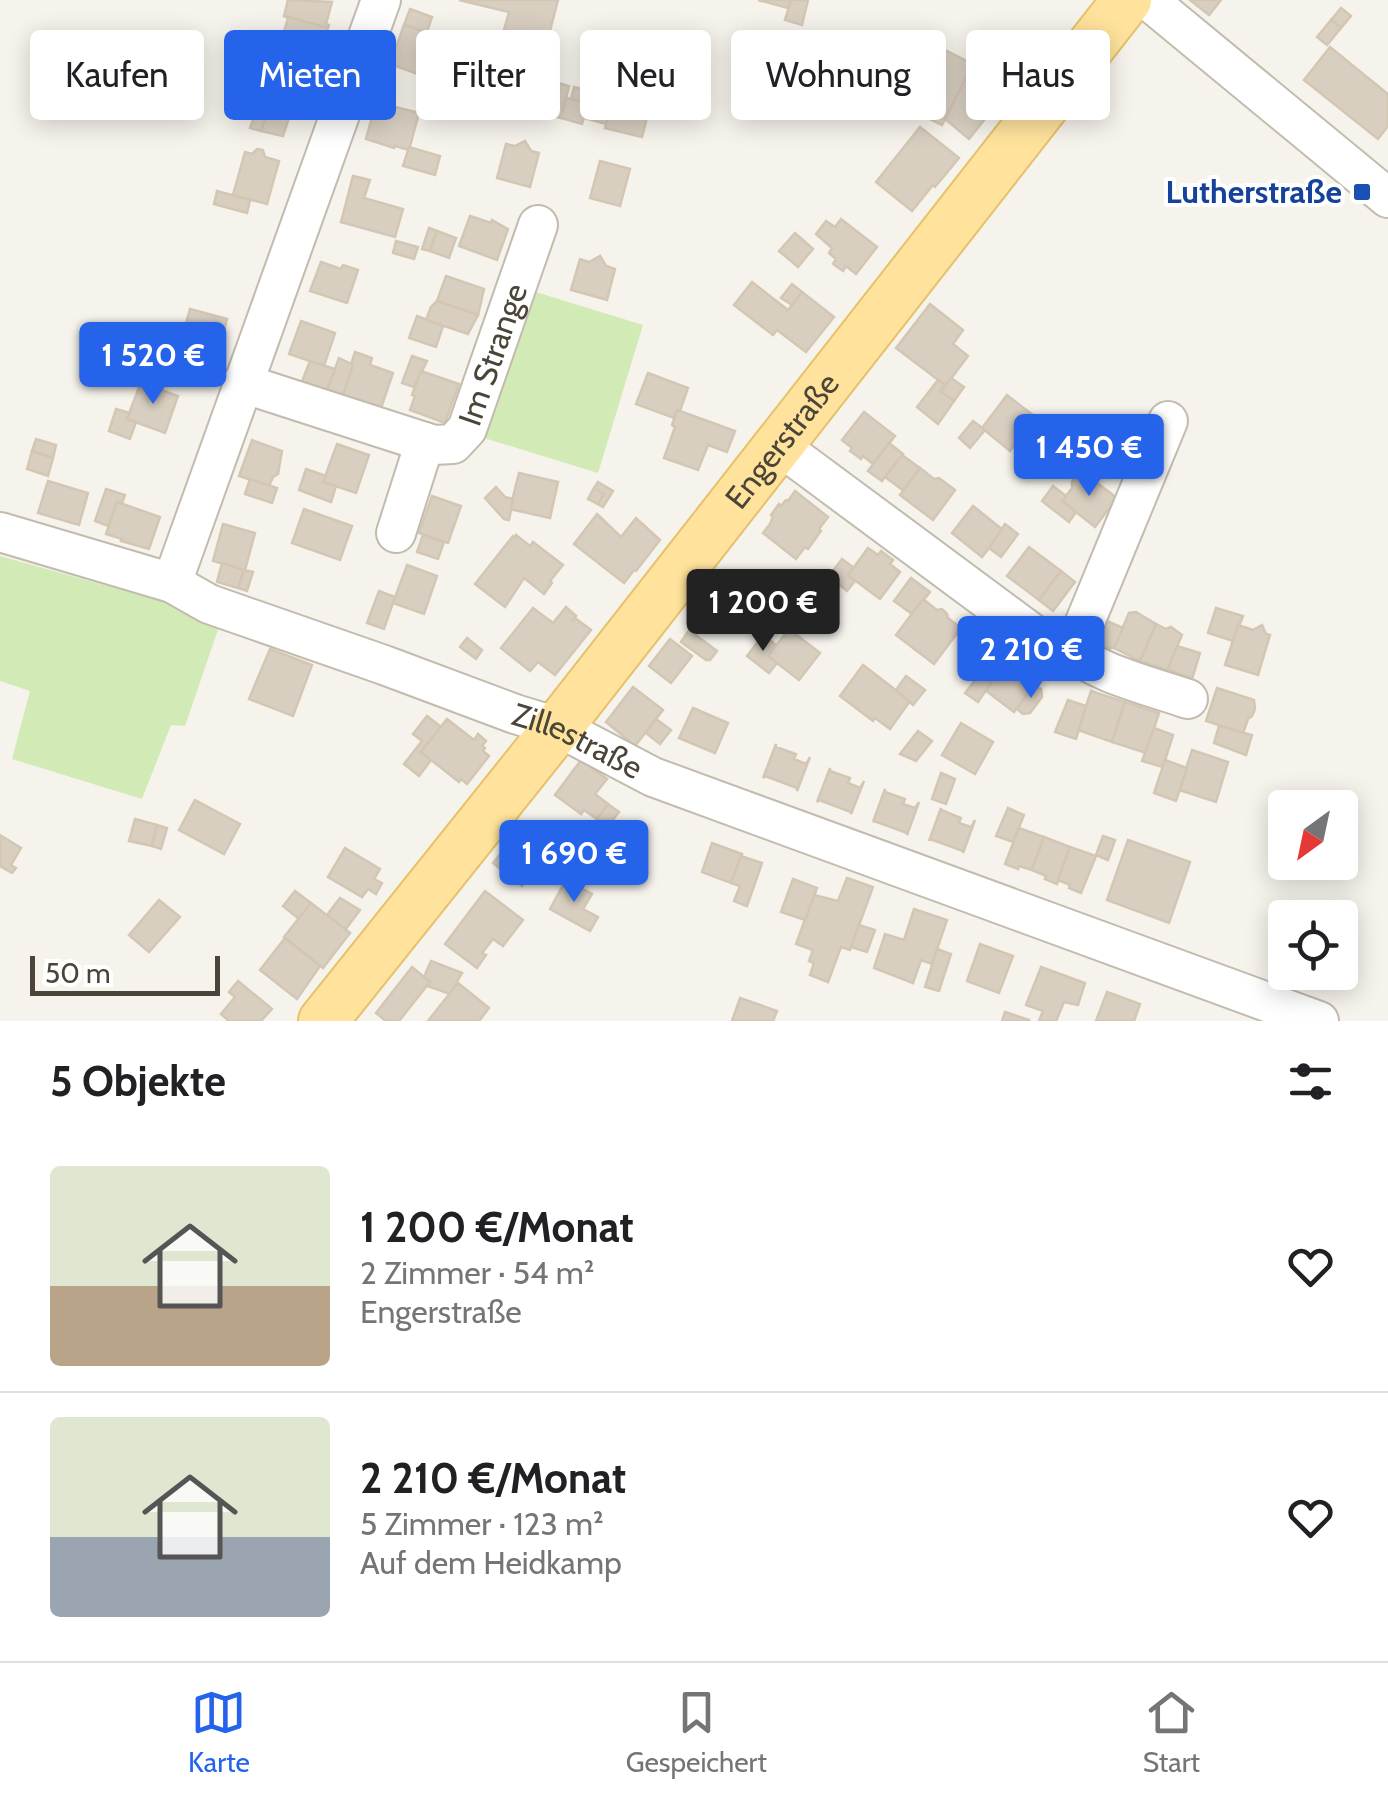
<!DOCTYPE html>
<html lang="de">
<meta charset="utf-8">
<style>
:root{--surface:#fff;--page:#f2f2f2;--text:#202124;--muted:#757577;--line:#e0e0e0;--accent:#2563eb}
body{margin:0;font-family:Cabin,sans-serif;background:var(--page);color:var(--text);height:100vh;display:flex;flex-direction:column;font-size:38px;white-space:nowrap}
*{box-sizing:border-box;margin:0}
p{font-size:32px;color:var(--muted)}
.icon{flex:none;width:55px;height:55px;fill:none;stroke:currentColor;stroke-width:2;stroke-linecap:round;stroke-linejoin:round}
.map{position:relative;height:1021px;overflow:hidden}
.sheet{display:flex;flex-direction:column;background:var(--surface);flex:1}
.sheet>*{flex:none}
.guide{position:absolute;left:30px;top:30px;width:1330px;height:90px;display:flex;gap:20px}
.needle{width:65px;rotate:213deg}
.controls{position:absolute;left:1268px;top:790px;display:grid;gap:20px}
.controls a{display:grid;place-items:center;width:90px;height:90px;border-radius:10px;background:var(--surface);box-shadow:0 5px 25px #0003;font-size:50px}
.scale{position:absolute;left:30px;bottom:25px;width:190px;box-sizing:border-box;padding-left:10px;border:5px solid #4b4439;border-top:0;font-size:28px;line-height:35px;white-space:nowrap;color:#4b4439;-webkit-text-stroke:8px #fff;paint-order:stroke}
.price{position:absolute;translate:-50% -85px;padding:0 22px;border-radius:10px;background:var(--accent);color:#fff;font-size:32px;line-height:65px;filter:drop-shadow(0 2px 5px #0008)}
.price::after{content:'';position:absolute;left:50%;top:60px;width:30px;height:22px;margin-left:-15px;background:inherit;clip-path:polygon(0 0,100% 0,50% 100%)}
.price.selected{background:#222;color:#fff}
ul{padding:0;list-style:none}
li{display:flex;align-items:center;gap:30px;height:250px;padding:0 50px}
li+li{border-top:2px solid var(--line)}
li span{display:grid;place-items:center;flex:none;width:280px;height:200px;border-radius:10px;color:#555}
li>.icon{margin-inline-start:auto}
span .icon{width:120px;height:120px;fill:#fffc;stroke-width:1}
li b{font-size:42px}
h2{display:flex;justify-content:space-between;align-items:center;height:120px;padding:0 50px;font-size:42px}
.pill{padding:0 35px;border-radius:10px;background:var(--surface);box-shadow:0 5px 25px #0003;font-size:35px;line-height:90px}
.pill.selected{background:var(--accent);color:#fff}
.menu{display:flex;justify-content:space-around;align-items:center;height:140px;border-top:2px solid var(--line);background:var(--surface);font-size:28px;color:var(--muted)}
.menu a{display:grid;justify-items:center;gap:5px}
.menu .selected{color:var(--accent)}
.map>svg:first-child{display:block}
.green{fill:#d2eab5}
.building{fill:#d8cfc1;stroke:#d3c7b4;stroke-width:2.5}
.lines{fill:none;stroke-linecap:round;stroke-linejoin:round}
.minor-casing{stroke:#c2bbae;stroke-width:42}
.major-casing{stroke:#e6c16a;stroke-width:52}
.minor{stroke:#fff;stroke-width:38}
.major{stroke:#ffe39c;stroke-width:48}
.transit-dot{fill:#1a4fb4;stroke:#fff;stroke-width:4}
.labels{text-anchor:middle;stroke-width:8;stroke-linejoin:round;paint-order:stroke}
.transit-label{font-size:32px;font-weight:bold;fill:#164399;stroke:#fff;text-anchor:end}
.street-label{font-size:32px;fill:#4b4439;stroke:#fff}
</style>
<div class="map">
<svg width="1388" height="1021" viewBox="0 0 1388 1021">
<rect width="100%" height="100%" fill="#f6f3ec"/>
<g class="green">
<path d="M526 289 643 325 598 473 481 437Z"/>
<path d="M0 556 222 618 185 726 171 725 142 799 12 759 30 691 0 681Z"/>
</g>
<g class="building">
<path d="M288 0 332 2 326 24 329 25 328 28 284 16Z"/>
<path d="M459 0H558L547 42 504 30 509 12Z"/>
<path d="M758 0H791L788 8Z"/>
<path d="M791 0H808L802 25 785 20Z"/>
<path d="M1190 0H1221L1209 15Z"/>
<path d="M1341 8 1351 16 1341 28 1331 20Z"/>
<path d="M410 9 432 17 427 32 404 25Z"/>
<path d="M284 16 328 28 322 49 282 38 288 18Z"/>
<path d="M1331 20 1341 28 1327 45 1317 37Z"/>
<path d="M404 25 438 36 440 34 438 41 457 48 460 41 445 84 390 64Z"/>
<path d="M939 47 973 64 942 125 908 108Z"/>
<path d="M1330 47 1388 94V126L1378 139 1304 80Z"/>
<path d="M973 64 1012 85 969 139 945 119Z"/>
<path d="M282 72 311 82 299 118 269 107 273 96 271 92 273 85 278 83Z"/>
<path d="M532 75 569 86 561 118 524 108Z"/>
<path d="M477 81 501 87 494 111 470 105Z"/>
<path d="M593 85 608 89 604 103 590 99Z"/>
<path d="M574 87 591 91 588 103 571 99Z"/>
<path d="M566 98 588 103 582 124 561 118Z"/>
<path d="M590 99 604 103 605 100 612 102 606 124 584 118Z"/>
<path d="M625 99 639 103 637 107 649 110 642 137 605 128 613 100 624 103Z"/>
<path d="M376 102 419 113 409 150 395 146 394 148 366 139Z"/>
<path d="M259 104 269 107 261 131 250 128Z"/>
<path d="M269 107 290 115 283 136 261 131Z"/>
<path d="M920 127 959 158 935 187 933 185 912 211 876 182Z"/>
<path d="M525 141 531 151 539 153 530 187 497 178 506 144 515 146Z"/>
<path d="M409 147 440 156 435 175 403 166Z"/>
<path d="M257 149 263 150 265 157 279 161 267 204 233 195 245 152 252 154Z"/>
<path d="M600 161 630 169 620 206 590 198Z"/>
<path d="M353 176 370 180 364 198 403 209 395 237 341 222Z"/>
<path d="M217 191 250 200 247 213 214 204Z"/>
<path d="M470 216 491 223 492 220 508 229 497 260 459 246Z"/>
<path d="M841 219 877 247 856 274 846 266 843 271 833 264 836 259 829 253 832 248 816 234 826 221 835 227Z"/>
<path d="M429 228 437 231 430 251 422 249Z"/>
<path d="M437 231 456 238 449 258 430 251Z"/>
<path d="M795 233 813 249 798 267 779 251Z"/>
<path d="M396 241 418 247 414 259 393 253Z"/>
<path d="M600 256 606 266 615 269 607 300 571 290 580 259 589 262Z"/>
<path d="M321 262 341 269 343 265 358 270 347 303 310 291Z"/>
<path d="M446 276 484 289 478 315 437 301Z"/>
<path d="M752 282 788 310 802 292 834 317 806 352 777 330 773 335 734 305Z"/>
<path d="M792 284 802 292 792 305 781 298Z"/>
<path d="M437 301 478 315 468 334 426 320 431 307Z"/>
<path d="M930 304 963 330 953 344 968 356 941 392 945 385 896 348Z"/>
<path d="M190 309 227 319 217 356 180 345Z"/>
<path d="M417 316 443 326 436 347 409 338Z"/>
<path d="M301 321 335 333 324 366 289 354Z"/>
<path d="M355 352 372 358 370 365 393 373 381 408 368 404 367 406 343 395 353 365 351 364Z"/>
<path d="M412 356 427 361 414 387 402 383Z"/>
<path d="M339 358 353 365 343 395 327 390Z"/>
<path d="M310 361 335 369 326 393 301 384Z"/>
<path d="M421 371 459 384 445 423 410 410 415 396 412 395Z"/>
<path d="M648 373 688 388 680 411 677 410 674 418 636 404Z"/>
<path d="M951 378 964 387 954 401 941 392Z"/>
<path d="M938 380 945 385 940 391 954 401 938 424 917 407Z"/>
<path d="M141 382 149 383 157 385 158 389 178 396 165 433 127 419Z"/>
<path d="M1007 395 1038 419 1022 440 1020 438 1010 451 982 428Z"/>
<path d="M116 409 130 413 127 419 136 422 130 439 109 431Z"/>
<path d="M677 410 735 431 727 452 708 445 698 470 664 458 675 427 672 425Z"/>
<path d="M864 412 895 436 873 464 863 456 861 459 850 451 852 448 842 440Z"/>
<path d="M1118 417 1143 436 1119 468 1094 449Z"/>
<path d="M973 421 985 430 970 448 959 438Z"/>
<path d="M1069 422 1096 443 1086 457 1058 436Z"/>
<path d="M36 439 56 445 53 458 32 451Z"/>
<path d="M252 440 282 451 278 474 273 477 269 486 239 476Z"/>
<path d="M889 443 903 454 882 481 868 471Z"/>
<path d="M337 444 369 455 356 493 323 482Z"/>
<path d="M32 451 53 458 48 476 27 469Z"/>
<path d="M902 455 920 468 904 491 885 477Z"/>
<path d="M920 468 934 479 939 478 955 490 933 520 900 495Z"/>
<path d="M306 469 326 476 323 482 336 486 331 502 299 490Z"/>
<path d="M519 473 558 482 550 518 510 509Z"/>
<path d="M1084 473 1117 498 1095 527 1062 501 1072 488V482L1077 475Z"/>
<path d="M250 479 277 488 272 503 245 494Z"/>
<path d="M48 481 88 493 79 525 38 513Z"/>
<path d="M598 482 613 491 603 507 598 504 604 494 594 488Z"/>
<path d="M1053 486 1066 496 1062 501 1076 512 1069 522 1042 501Z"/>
<path d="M496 487 505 497 513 499 509 520 504 519 485 498Z"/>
<path d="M594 488 604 494 598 504 588 499Z"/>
<path d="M106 489 125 495 122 503 117 502 108 526 95 521Z"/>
<path d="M795 491 828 517 819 529 821 531 808 549 805 547 796 559 763 533 770 524 773 517 771 515 779 504 781 506 786 500 788 501Z"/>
<path d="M432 496 461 506 448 543 419 533Z"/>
<path d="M117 502 160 517 149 549 121 541 122 539 106 534Z"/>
<path d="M973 506 1003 530 982 557 952 533Z"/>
<path d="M304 509 352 526 340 560 292 543Z"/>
<path d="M597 514 621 537 636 518 660 540 636 571 634 570 624 583 574 544Z"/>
<path d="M223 524 255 533 245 570 213 561Z"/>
<path d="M1005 524 1018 534 1001 557 989 548Z"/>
<path d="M423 535 444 542 438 559 417 552Z"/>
<path d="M516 535 530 546 533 542 563 565 550 581 552 583 544 594 524 578 505 607 475 584 513 536 515 537Z"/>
<path d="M1029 547 1061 571 1039 600 1007 576Z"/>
<path d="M868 548 878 555 881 551 893 560 890 564 900 572 880 599 848 575Z"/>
<path d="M842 559 853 567 848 575 855 581 847 591 829 576Z"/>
<path d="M222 563 244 570 238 588 217 582Z"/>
<path d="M407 565 437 576 424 614 393 603Z"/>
<path d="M244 570 253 572 247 591 238 588Z"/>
<path d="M1061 571 1075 582 1053 611 1039 600Z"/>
<path d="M911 578 930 592 912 614 894 601Z"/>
<path d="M379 591 395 597 384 629 367 623Z"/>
<path d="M923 599 937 610 942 609 947 614 948 618 961 628 934 664 896 635Z"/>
<path d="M566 607 576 616 572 621 575 618 591 630 555 675 538 662 530 671 501 648 533 608 553 623Z"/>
<path d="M1216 608 1243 616 1233 641 1208 633Z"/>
<path d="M1136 612 1156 624 1140 661 1114 648 1129 613Z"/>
<path d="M1107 621 1123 628 1114 648 1111 647 1110 649 1097 644Z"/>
<path d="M1156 624 1166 629 1171 627 1182 635 1167 670 1140 661Z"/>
<path d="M1238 625 1253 630 1262 625 1266 634 1270 635 1258 675 1225 665Z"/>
<path d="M789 629 820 653 799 680 768 656Z"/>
<path d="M689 630 717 651 710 660H706L681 642Z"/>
<path d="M763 635 776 645 768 656 777 663 769 673 747 656Z"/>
<path d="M467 638 482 650 476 659 460 647Z"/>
<path d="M670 639 692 656 671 683 649 666Z"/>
<path d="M1177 646 1200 653 1192 679 1168 669Z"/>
<path d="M270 649 312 665 293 716 249 699Z"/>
<path d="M1008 660 1020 668H1025L1031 672 1032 678 1037 682 1014 712 985 690Z"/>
<path d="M863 665 910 701 890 729 875 718 873 721 840 696Z"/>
<path d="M984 669 995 677 978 702 965 693Z"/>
<path d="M906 676 925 690 913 705 896 690Z"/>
<path d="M1035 685 1041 689 1042 697 1030 713 1023 714 1017 709Z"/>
<path d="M633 687 663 710 635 746 606 722Z"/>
<path d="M1217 688 1254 700 1255 709 1252 716 1248 719 1243 733 1206 721Z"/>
<path d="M1091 691 1125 702 1112 742 1078 730Z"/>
<path d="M1068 700 1086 706 1076 739 1055 732Z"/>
<path d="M1125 702 1159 713 1146 753 1112 742Z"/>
<path d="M693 708 728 723 715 753 679 738Z"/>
<path d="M427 716 441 727 421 752 431 760 419 776 404 764 422 741 413 734Z"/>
<path d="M447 719 474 740 478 734 486 741 482 746 485 748 483 751 489 756 467 784 461 779 459 782 421 752Z"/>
<path d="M656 719 671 730 660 744 646 733Z"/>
<path d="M961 723 993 742 975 774 942 755Z"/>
<path d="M1219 726 1252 735 1246 755 1214 743Z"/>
<path d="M1154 728 1173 735 1163 767 1142 761Z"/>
<path d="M918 731 932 741 916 761 900 754Z"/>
<path d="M776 744V747L796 754 794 759 806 764 810 757 797 791V788L765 776 763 778Z"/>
<path d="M1192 750 1228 762 1216 802 1179 790Z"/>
<path d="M581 760 607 779 595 794 608 804 597 819 584 810 581 814 555 795Z"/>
<path d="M1165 760 1187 768 1176 801 1154 793Z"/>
<path d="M830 768V771L850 778 848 783 860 788 864 781 851 814V812L819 800 817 802Z"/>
<path d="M941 773 955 779 946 804 932 799Z"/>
<path d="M885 789V792L905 799 903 804 915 808 919 802 907 835V833L874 821 873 822Z"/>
<path d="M195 800 240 824 224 854 179 830Z"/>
<path d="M608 804 619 812 604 831 594 823Z"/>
<path d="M941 808V810L961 818 959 823 971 827 975 820 963 853V851L930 839 929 841Z"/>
<path d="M1008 808 1024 815 1013 842 996 836Z"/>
<path d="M135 819 157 825 152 846 129 841Z"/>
<path d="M157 825 167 828 161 849 152 846Z"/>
<path d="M1019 828 1044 837 1032 870 1019 866 1018 869 1005 864Z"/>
<path d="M519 831 547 854 522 886 493 863Z"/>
<path d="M0 835 21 848 11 865 16 868 12 873 0 866Z"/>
<path d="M1103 836 1115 840 1108 860 1096 855Z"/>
<path d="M1044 837 1070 847 1057 884 1045 879 1046 876 1032 870Z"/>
<path d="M1128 840 1190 862 1169 923 1107 900Z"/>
<path d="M712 843 742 854 731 883 702 872Z"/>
<path d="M1070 847 1096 856 1081 893 1069 888 1070 885 1058 880Z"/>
<path d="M345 848 380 869 374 879 382 883 376 894 368 889 362 897 328 877Z"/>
<path d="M741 856 762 863 747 906 734 901 740 886 731 883Z"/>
<path d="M847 878 873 887 850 950 841 947 828 982 810 975 814 963 809 961 813 950 796 944 814 895 838 901Z"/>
<path d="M793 879 817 888 805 920 781 912Z"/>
<path d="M566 880 592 894 583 909 598 917 590 931 550 909Z"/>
<path d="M295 891 311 903 299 919 283 906Z"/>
<path d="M485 891 523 920 503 946 493 939 482 953 486 955 477 968 445 944Z"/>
<path d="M340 898 360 910 345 930 327 915Z"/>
<path d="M159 900 180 917 149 952 129 935Z"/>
<path d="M311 903 350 933 323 968 284 937Z"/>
<path d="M914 909 947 920 932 964 921 960 913 983 874 968 885 934 904 940Z"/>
<path d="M859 925 875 930 867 952 851 947Z"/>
<path d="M285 938 320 966 297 999 260 970Z"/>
<path d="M980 944 1013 956 999 993 967 981Z"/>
<path d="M937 949 951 954 939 991 925 987Z"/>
<path d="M431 961 462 973 450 994 427 986 430 982 424 977Z"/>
<path d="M412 967 430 982 399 1021H386L376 1013Z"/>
<path d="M1041 967 1085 983 1078 1005 1064 1002 1056 1021H1039L1043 1011 1026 1005Z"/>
<path d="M238 981 272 1009 261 1021H227L228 1020 221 1014 235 997 229 992Z"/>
<path d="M458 983 489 1008 479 1021H428Z"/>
<path d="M1107 992 1140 1004 1134 1021H1096Z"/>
<path d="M740 998 777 1011 773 1021H732Z"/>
<path d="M1005 1012 1029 1020V1021H1002Z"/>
</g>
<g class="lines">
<g class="minor-casing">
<g id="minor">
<path d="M1148 0 1388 198"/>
<path id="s1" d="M242 383 434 445 453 444 467 429 538 225"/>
<path d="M778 445 1052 648 1078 639 1168 421"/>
<path id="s2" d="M0 532 172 583 209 604 384 665 515 714 558 727 653 777 1319 1021"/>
<path d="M396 533 425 442"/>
<path d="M172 583 381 0"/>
<path d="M1062 645C1098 674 1144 684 1188 699"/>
</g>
</g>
<g class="major-casing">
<g id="major">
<path id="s3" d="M323 1021 558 727 1127 0"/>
</g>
</g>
<use href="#minor" class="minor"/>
<use href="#major" class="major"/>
</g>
<rect class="transit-dot" x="1352" y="182" width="20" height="20" rx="5"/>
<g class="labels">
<g class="transit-label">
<text x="1342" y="203">Lutherstraße</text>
</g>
<g class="street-label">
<text dy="11" stroke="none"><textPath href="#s1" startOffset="320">Im Strange</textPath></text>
<text dy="11" stroke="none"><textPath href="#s3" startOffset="740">Engerstraße</textPath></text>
<text dy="11" stroke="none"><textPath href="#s2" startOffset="615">Zillestraße</textPath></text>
</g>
</g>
</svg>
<div class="controls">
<a><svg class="needle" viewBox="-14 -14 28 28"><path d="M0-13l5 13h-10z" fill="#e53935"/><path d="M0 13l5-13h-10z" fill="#757577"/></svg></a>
<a><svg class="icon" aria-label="locate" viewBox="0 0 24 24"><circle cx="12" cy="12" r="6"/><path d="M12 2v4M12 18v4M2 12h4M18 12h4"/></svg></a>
</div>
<div class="scale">50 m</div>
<b class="price" style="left:153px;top:407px">1 520 €</b>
<b class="price" style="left:1089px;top:499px">1 450 €</b>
<b class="price selected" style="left:763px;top:654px">1 200 €</b>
<b class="price" style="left:1031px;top:701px">2 210 €</b>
<b class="price" style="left:574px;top:905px">1 690 €</b>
<div class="guide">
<a class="pill">Kaufen</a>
<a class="pill selected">Mieten</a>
<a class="pill">Filter</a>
<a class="pill">Neu</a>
<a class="pill">Wohnung</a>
<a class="pill">Haus</a>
</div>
</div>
<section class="sheet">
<h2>5 Objekte<svg class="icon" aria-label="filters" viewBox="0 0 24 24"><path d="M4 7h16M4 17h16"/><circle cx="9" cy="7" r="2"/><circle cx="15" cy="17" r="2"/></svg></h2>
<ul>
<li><span style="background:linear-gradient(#dfe7d0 60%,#b9a48a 0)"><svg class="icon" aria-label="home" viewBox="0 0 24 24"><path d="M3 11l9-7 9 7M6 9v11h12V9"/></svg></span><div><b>1 200 €/Monat</b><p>2 Zimmer · 54 m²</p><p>Engerstraße</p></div><svg class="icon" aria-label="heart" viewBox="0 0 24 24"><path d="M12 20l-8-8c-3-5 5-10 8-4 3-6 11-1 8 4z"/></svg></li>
<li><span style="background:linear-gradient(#dfe7d0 60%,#9aa5b1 0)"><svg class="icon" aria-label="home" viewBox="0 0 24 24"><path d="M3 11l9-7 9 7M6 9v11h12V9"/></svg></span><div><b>2 210 €/Monat</b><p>5 Zimmer · 123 m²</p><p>Auf dem Heidkamp</p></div><svg class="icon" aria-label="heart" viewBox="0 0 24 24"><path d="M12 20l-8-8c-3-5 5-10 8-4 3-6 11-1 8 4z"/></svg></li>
</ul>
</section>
<nav class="menu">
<a class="selected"><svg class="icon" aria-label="map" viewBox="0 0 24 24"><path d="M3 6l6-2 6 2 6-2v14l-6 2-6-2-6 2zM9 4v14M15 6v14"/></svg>Karte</a>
<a><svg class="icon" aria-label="saved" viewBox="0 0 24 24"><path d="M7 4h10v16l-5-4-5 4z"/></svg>Gespeichert</a>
<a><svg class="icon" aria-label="home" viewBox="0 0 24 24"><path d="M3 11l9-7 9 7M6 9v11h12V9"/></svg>Start</a>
</nav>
